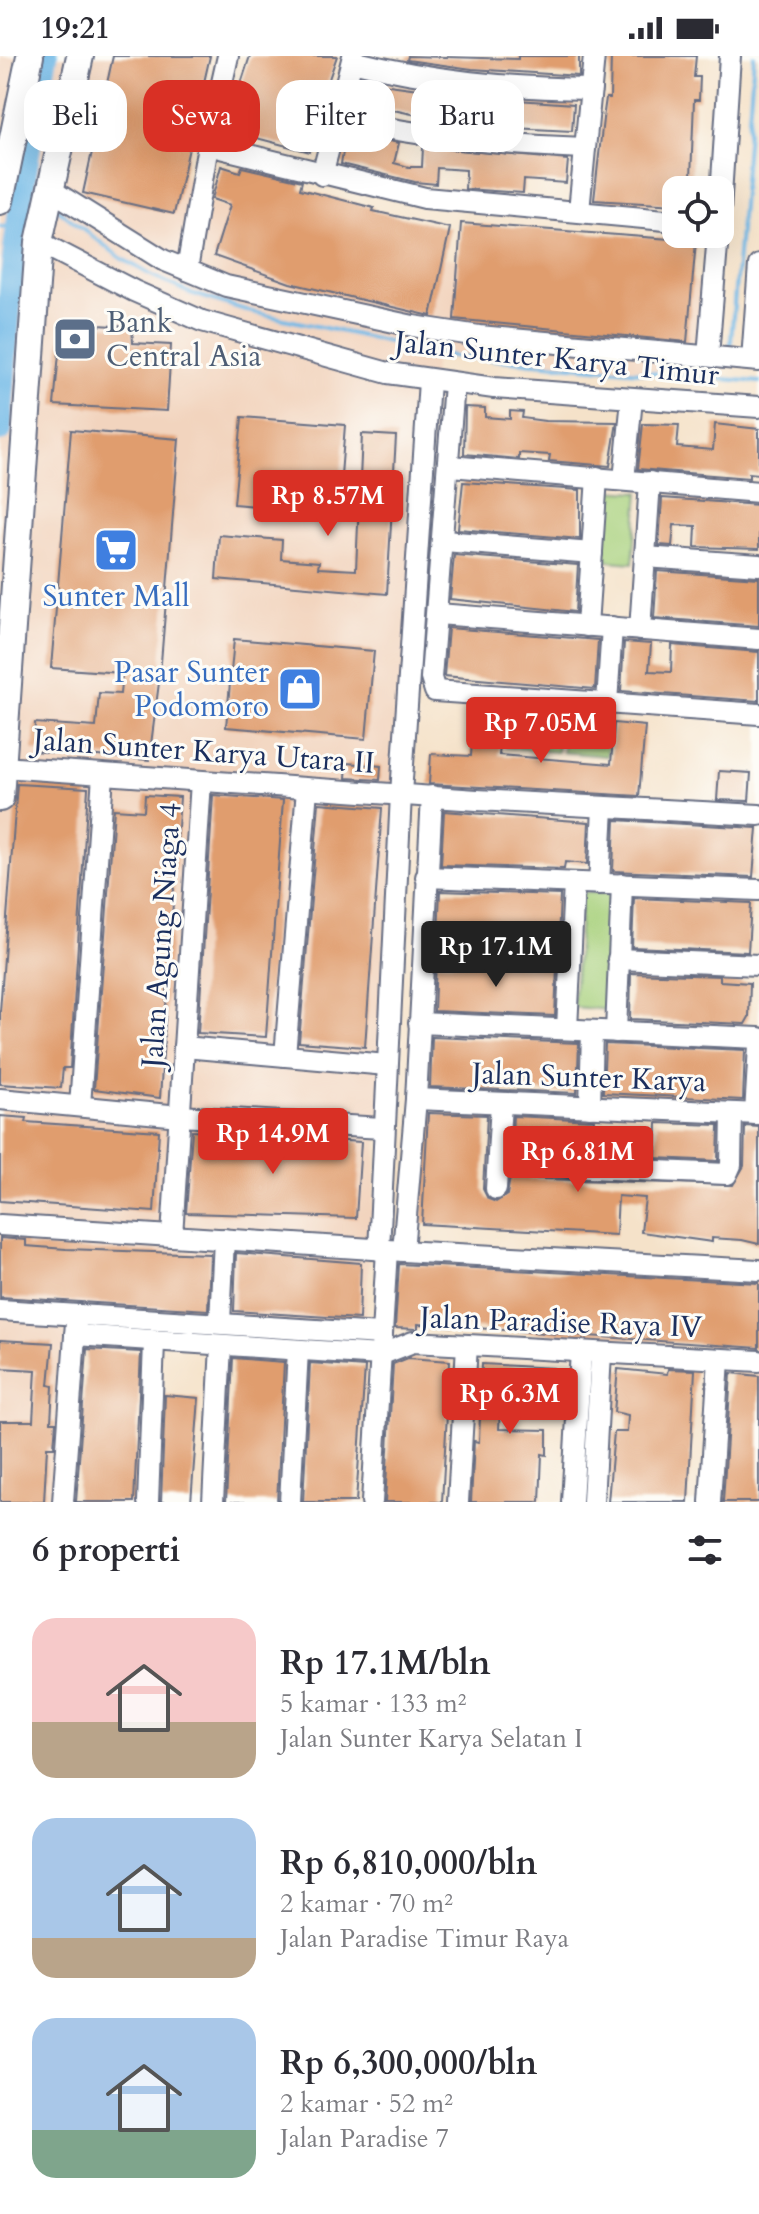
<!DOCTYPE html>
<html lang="id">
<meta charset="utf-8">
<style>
:root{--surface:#fff;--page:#f2f2f3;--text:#2b2b33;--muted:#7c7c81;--accent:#d93025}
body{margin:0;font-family:Cardo,serif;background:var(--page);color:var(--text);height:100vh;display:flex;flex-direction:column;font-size:30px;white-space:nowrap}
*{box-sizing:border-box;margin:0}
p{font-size:26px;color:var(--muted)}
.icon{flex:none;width:44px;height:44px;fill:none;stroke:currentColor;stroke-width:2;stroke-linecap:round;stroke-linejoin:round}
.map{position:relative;height:1446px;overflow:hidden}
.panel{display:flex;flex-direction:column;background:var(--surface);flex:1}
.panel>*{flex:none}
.top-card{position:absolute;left:24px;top:24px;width:712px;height:72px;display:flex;gap:16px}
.buttons{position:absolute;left:662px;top:120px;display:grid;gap:16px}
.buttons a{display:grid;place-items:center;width:72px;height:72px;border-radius:16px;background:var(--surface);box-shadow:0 8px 32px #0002;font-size:40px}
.price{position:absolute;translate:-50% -68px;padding:0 18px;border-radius:8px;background:var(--accent);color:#fff;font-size:26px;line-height:52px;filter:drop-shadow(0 2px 4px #0008)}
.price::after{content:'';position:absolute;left:50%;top:48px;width:24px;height:18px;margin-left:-12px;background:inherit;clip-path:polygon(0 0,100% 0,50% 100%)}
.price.active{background:#222;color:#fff}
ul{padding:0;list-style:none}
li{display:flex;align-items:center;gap:24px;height:200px;padding:0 32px}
li span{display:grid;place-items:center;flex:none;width:224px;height:160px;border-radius:24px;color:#555}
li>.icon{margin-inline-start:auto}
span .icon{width:96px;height:96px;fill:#fffc;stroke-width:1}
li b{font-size:34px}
h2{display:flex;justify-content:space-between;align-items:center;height:96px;padding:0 32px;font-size:34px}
.pill{padding:0 28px;border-radius:24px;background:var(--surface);box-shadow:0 8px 32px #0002;font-size:28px;line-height:72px}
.pill.active{background:var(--accent);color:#fff}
.status{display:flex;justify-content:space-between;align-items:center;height:56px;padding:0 40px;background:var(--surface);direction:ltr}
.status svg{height:22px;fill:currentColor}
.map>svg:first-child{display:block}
.built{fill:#f2d4be}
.green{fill:#a7d07b;stroke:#61806c;stroke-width:2}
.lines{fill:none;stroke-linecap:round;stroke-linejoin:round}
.stream{stroke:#6db7e6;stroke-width:4}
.river{stroke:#6db7e6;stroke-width:24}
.building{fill:#e09d6e}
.minor-casing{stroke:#676e83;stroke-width:24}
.major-casing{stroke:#676e83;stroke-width:30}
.minor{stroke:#fff;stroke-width:20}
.major{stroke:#fff;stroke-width:26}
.labels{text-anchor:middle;stroke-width:6;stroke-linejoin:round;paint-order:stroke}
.service-label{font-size:30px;fill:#4e5e75;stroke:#fdfcf7;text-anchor:start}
.street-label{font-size:30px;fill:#1b2f5e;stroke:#fdfcf7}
.shop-label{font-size:30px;fill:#366cbe;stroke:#fdfcf7}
</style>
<div class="status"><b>19:21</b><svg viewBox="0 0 49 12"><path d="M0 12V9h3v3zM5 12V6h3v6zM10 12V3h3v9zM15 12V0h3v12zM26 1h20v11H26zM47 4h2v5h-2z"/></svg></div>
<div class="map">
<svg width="759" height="1446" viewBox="0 0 759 1446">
<rect width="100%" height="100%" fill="#fdfcf7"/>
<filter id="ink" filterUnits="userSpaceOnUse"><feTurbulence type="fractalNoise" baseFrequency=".0125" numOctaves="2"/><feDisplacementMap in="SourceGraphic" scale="16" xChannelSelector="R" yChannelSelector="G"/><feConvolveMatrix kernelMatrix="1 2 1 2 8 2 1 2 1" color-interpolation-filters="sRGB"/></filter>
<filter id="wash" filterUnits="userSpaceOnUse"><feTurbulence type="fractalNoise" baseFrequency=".006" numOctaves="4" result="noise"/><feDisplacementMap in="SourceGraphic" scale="32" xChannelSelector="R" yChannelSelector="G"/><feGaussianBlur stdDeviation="1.8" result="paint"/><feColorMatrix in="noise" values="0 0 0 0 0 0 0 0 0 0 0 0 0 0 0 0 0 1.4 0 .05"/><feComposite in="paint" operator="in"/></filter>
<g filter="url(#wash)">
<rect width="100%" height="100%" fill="#f5e2c9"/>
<path class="built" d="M0 0H153L130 105 199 124 200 143 412 199 703 226 697 319 435 296 364 1275 70 1256 58 1446H0Z"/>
<g class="green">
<path d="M602 434 639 436 633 507 597 504Z"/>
<path d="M509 659 560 663 557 696 506 691Z"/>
<path d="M567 663 609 667 607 700 563 696Z"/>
<path d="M582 836 620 839 610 954 573 951Z"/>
</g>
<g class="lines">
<g class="stream">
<path d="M23 127 39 139"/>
<path d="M56 152 121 202 149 218 187 236 252 256 453 300 759 326"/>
<path d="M0 170 15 173"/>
<path d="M730 297 754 0"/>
</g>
<path class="river" d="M0 374C8 246 19 126 46 0"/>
</g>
<g id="blocks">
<g class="building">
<path d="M113 0H210L174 158 83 137Z"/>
<path d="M250 0H337L322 43 310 96 226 74Z"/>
<path d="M408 0 518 3V0H579V20L472 13 407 4Z"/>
<path d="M611 0H696L694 21H700L699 44H694L691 122H696L695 134H676V149L594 144 603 63 606 42H610Z"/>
<path d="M382 28 476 41 574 48 572 75 513 72 472 65 471 71 462 70 416 64 417 59 393 54 391 60 353 52 356 41 377 47Z"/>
<path d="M346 77 399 87 394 107 409 111H422L423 91 568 104 566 127 524 124 523 137 465 133 466 114 437 112 436 128 415 126 341 108Z"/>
<path d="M221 110 240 116 242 111 302 125 300 133 374 152 373 155 450 172 431 260 290 227 214 200 230 149 212 143Z"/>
<path d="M461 167 696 185 687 286 454 263Z"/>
<path d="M62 267 132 271 133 287 171 289 167 355 54 349Z"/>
<path d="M465 351 485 352V361L510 363V355L523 356 522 362 545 365 617 366 610 410 549 405 550 399 519 397V403L464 398Z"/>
<path d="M242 361 345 369 338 457 234 448Z"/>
<path d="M643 368 679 369 677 391 713 394 715 368 759 373V418L749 417V422L638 413Z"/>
<path d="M71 374 179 383 160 619 149 704 33 695 35 667 96 671 99 637 120 638 122 617 51 612Z"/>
<path d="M362 378 396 380 387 538 216 523 219 479 282 484 281 503 319 506 318 512 356 514Z"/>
<path d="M463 426 580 434V483L458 473Z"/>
<path d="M662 442 759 449V493L695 491 696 470 674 469 672 490 659 489Z"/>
<path d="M454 499 578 509 575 556 450 543Z"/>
<path d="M657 515 759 522V570L654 562Z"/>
<path d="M448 572 598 584 595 633 444 620Z"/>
<path d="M234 583 374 595 366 683 226 671Z"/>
<path d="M624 586 651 588 649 615 671 616 672 589 759 596V645L621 635Z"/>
<path d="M474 656 503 658 499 699 611 708 614 667 645 670 639 740 429 728 431 698 471 700Z"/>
<path d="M347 707 381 710 380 724 346 722Z"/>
<path d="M719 715 751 717 749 745 717 744Z"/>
<path d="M17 728 88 732 70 1012H63L61 1032 0 1028V955Z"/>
<path d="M145 739 180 741 160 1042 94 1033 114 753 144 755Z"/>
<path d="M213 739 283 744 266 981 198 977Z"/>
<path d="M319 747 382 752 365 991 299 986Z"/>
<path d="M444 755 589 766 587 808 565 806 564 813 441 809Z"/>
<path d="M615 764 757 772 753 821 613 815Z"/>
<path d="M440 835 560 839 558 885 438 880Z"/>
<path d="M634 842 751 847 748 896 632 891Z"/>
<path d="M436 906 557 911 555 960 434 955Z"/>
<path d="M631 917 720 920V925L750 927 749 961 745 968 630 963Z"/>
<path d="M432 981 579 987 577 1037 430 1031Z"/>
<path d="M605 988 745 994 743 1044 603 1037Z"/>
<path d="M428 1057 487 1059 483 1133 488 1143 496 1146 507 1139 510 1122 733 1129 744 1110 745 1070 759 1071V1188L742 1184 712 1182V1186L641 1176 645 1142 618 1140 616 1179 422 1168Z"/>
<path d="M0 1060 27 1062 26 1066 159 1075 154 1156 0 1145Z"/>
<path d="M513 1060 594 1064 592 1099 511 1096Z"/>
<path d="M657 1067 719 1069 718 1105 656 1102Z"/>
<path d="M192 1075 361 1086 356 1162 186 1157Z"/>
<path d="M0 1182 26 1184V1190L66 1193 210 1198 208 1254 0 1241Z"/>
<path d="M236 1197 361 1207 359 1263 234 1255Z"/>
<path d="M399 1208 759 1227V1292L418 1268V1273L395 1272Z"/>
<path d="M0 1284 53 1287 49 1329 53 1330 51 1366H56L54 1391H47L44 1446H0V1365H33L36 1314 0 1312Z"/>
<path d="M87 1293 141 1296 134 1446H76Z"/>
<path d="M233 1302 284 1306 277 1446H226Z"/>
<path d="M408 1302 450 1305 442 1446H385L393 1308Z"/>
<path d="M310 1307 365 1311 356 1446H303Z"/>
<path d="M482 1308 553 1312 550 1353 500 1351 499 1373 547 1374V1399L542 1398 540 1446H471L474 1385 479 1386Z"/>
<path d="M618 1313 667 1318 668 1313 695 1314 688 1446H608L614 1376H627L628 1359 614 1356Z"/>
<path d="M731 1317 759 1320V1446H723Z"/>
<path d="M165 1339 199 1342 191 1446H161Z"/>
</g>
</g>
</g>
<g filter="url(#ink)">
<use href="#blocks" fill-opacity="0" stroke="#676e83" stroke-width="2"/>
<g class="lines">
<g class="minor-casing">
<g id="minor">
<path d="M352 5C432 25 508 32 591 33"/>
<path d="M337 62C420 81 500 89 585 92"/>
<path d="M208 89 425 142 676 165"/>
<path d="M322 119 353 0"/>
<path d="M51 134 163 204 226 230 413 270 479 280 759 305"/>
<path d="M579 155 594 0"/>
<path d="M720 155 730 0"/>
<path d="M39 186 134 235 202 265 388 317 494 332 759 351"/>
<path d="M187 214 208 89 228 0"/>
<path d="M708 300 718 178"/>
<path d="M752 304 759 209"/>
<path d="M454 328 431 622 435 635 759 658"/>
<path d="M450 410 759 436"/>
<path d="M624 424 632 343"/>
<path d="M444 485 592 497"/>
<path d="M645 501 759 509"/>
<path d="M438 558 759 583"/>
<path d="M587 570 597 421"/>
<path d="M640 574 650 426"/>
<path d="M607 647 612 571"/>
<path d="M2 711 477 744 759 759"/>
<path d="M426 821 759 834"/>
<path d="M599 828 603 752"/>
<path d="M424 892 570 899"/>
<path d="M618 903 759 909"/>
<path d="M419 967 759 982"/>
<path d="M567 973 574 827"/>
<path d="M616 976 622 828"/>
<path d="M184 991 387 1009"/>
<path d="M285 1000 307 733"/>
<path d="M0 1043 180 1060 382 1072"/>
<path d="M416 1043 759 1058"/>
<path d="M80 1050 103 719"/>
<path d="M590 1051 592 975"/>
<path d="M755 1058 759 989"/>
<path d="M498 1108 727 1118 731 1109 732 1057"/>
<path d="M496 1133 501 1047"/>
<path d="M0 1169 419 1196 759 1214"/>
<path d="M172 1180 201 725"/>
<path d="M379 1194 401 738 429 325"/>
<path d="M403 1195 416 1043 432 740"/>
<path d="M0 1254 380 1278"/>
<path d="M220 1266 224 1183"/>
<path d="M75 1279 380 1299 413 1286 759 1305"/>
<path d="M63 1446 76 1266"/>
<path d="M148 1446 154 1286"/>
<path d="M213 1446 221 1289"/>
<path d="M290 1446 298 1294"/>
<path d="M372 1446 387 1194"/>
<path d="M458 1446 467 1289"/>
<path d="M572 1446 581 1295"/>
<path d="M593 1446 601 1297"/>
<path d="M710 1446 719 1303"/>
</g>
</g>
<g class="major-casing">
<g id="major">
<path d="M0 145 30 0"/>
<path d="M0 742 39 186 80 0"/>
</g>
</g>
<use href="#minor" class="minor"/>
<use href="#major" class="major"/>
</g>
</g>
<defs>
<g id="bank-square" transform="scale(2.3)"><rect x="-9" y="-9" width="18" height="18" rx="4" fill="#5c6f8a" stroke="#fdfcf7"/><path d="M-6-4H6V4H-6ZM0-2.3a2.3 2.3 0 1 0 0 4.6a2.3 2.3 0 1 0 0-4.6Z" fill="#fff"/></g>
<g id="supermarket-square" transform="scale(2.3)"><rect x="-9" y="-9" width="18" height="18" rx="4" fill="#3f7fe0" stroke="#fdfcf7"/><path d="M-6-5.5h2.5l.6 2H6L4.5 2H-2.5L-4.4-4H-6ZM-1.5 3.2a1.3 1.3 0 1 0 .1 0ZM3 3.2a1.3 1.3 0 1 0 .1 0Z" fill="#fff"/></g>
<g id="shop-square" transform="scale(2.3)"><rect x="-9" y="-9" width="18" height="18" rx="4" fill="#3f7fe0" stroke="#fdfcf7"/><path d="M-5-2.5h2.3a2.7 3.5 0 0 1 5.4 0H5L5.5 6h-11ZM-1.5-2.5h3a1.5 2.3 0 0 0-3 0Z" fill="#fff"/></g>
</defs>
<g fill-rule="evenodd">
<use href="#bank-square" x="75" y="283"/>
<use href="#supermarket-square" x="116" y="494"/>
<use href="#shop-square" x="300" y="633"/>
</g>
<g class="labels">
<g class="service-label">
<text x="106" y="276">Bank<tspan x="106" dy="34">Central Asia</tspan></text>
</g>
<g class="street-label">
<text transform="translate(557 302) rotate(6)" y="10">Jalan Sunter Karya Timur</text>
<text transform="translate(204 695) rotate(4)" y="10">Jalan Sunter Karya Utara II</text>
<text transform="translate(161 879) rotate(-86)" y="10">Jalan Agung Niaga 4</text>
<text transform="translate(589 1021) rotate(2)" y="10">Jalan Sunter Karya</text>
<text transform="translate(561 1266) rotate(2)" y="10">Jalan Paradise Raya IV</text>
</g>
<g class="shop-label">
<text x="116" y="550">Sunter Mall</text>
<text x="269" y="626" text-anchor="end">Pasar Sunter<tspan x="269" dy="34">Podomoro</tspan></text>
</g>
</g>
</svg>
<div class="buttons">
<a><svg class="icon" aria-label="locate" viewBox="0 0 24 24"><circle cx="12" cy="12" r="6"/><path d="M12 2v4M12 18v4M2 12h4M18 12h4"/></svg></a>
</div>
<b class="price" style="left:328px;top:482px">Rp 8.57M</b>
<b class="price" style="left:541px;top:709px">Rp 7.05M</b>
<b class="price active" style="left:496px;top:933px">Rp 17.1M</b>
<b class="price" style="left:273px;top:1120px">Rp 14.9M</b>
<b class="price" style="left:578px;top:1138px">Rp 6.81M</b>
<b class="price" style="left:510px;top:1380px">Rp 6.3M</b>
<div class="top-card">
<a class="pill">Beli</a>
<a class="pill active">Sewa</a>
<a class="pill">Filter</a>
<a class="pill">Baru</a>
</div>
</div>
<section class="panel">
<h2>6 properti<svg class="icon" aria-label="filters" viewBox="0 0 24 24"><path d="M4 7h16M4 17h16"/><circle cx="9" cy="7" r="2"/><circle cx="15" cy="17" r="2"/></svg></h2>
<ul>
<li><span style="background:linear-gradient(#f6c9c9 65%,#b9a48a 0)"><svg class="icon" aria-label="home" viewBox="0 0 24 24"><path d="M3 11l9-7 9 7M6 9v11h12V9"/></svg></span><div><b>Rp 17.1M/bln</b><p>5 kamar · 133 m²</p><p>Jalan Sunter Karya Selatan I</p></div></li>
<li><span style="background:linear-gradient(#a9c7e8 75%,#b9a48a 0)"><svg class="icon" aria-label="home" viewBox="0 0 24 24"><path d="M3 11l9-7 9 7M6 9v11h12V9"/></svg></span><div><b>Rp 6,810,000/bln</b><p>2 kamar · 70 m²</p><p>Jalan Paradise Timur Raya</p></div></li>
<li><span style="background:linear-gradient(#a9c7e8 70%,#7fa58c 0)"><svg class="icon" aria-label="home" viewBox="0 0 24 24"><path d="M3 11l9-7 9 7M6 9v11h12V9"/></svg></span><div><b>Rp 6,300,000/bln</b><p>2 kamar · 52 m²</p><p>Jalan Paradise 7</p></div></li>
</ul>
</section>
